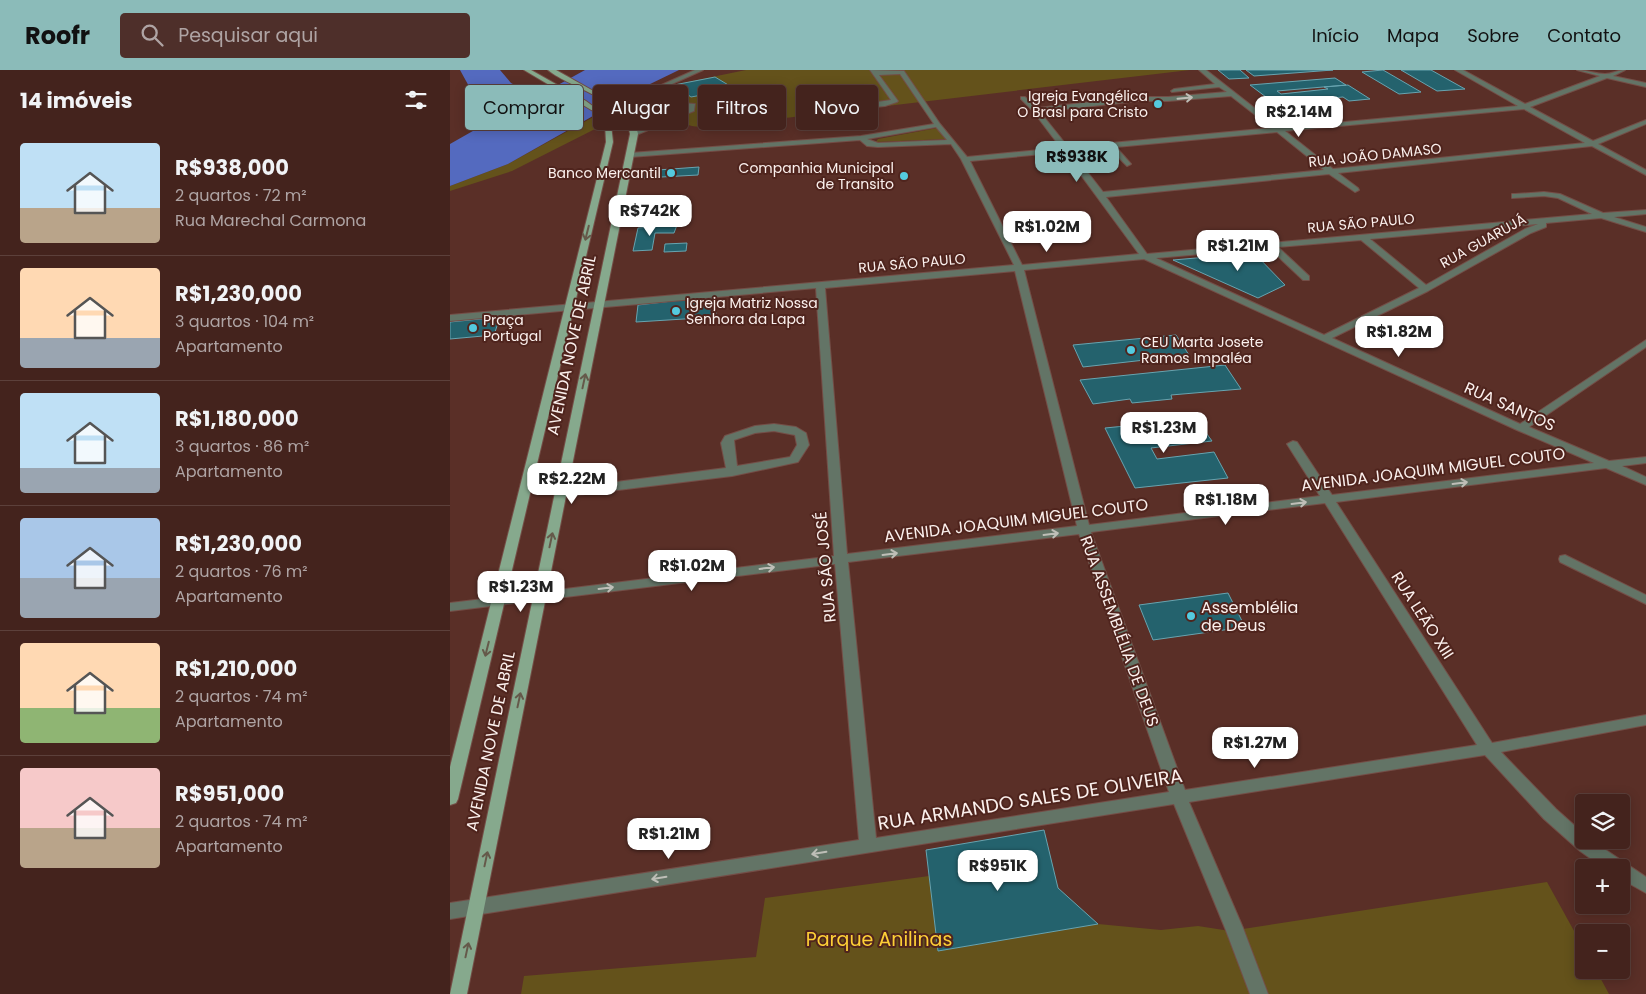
<!DOCTYPE html>
<html lang="pt">
<meta charset="utf-8">
<style>
:root{--surface:#44231d;--page:#4e2f2a;--text:#f1f3f6;--muted:#afa4a4;--line:#5c403b;--accent:#8bbbb9}
body{margin:0;font-family:Poppins,sans-serif;background:var(--page);color:var(--text);height:100vh;display:flex;flex-direction:column;font-size:19px;white-space:nowrap}
*{box-sizing:border-box;margin:0}
p{font-size:16px;color:var(--muted)}
.icon{flex:none;width:28px;height:28px;fill:none;stroke:currentColor;stroke-width:2;stroke-linecap:round;stroke-linejoin:round}
.map{position:relative;flex:1;overflow:hidden}
.side{display:flex;flex-direction:column;background:var(--surface);width:450px}
.side>*{flex:none}
.guide{position:absolute;left:15px;top:15px;width:475px;height:45px;display:flex;gap:10px}
.fabs{position:absolute;left:1125px;top:724px;display:grid;gap:10px}
.fabs a{display:grid;place-items:center;width:55px;height:55px;border-radius:5px;background:var(--surface);box-shadow:0 2px 12px #0003,0 0 0 1px var(--line);font-size:25px}
.price{position:absolute;translate:-50% -42px;padding:0 11px;border-radius:10px;background:#fff;color:#222;font-size:16px;line-height:32px;filter:drop-shadow(0 1px 2px #0008)}
.price::after{content:'';position:absolute;left:50%;top:30px;width:15px;height:11px;margin-left:-8px;background:inherit;clip-path:polygon(0 0,100% 0,50% 100%)}
.price.active{background:var(--accent);color:#111}
ul{padding:0;list-style:none}
li{display:flex;align-items:center;gap:15px;height:125px;padding:0 20px}
li+li{border-top:1px solid var(--line)}
li span{display:grid;place-items:center;flex:none;width:140px;height:100px;border-radius:5px;color:#555}
li>.icon{margin-inline-start:auto}
span .icon{width:60px;height:60px;fill:#fffc;stroke-width:1}
li b{font-size:21px}
h2{display:flex;justify-content:space-between;align-items:center;height:60px;padding:0 20px;font-size:21px}
.chip{padding:0 18px;border-radius:5px;background:var(--surface);box-shadow:0 2px 12px #0003,0 0 0 1px var(--line);font-size:18px;line-height:45px}
.chip.active{background:var(--accent);color:#111}
header{display:flex;align-items:center;gap:30px;box-sizing:border-box;height:70px;padding:0 25px;background:var(--accent);color:#111}
header strong{font-size:24px}
nav{display:flex;gap:28px;margin-inline-start:auto;font-size:18px}
.search{width:350px;height:45px;background:var(--page);display:flex;align-items:center;gap:12px;box-sizing:border-box;padding:0 18px;border-radius:5px;color:var(--muted);font-size:19px}
main{display:flex;flex:1;min-height:0}
.map>svg:first-child{display:block}
.green{fill:#64521b}
.water{fill:#546abf}
.building{fill:#24626d;stroke:#67a4b0}
.lines{fill:none;stroke-linecap:round;stroke-linejoin:round}
.minor-casing{stroke:#744e47;stroke-width:2}
.major-casing{stroke:#744e47;stroke-width:2}
.minor{fill:#637466;fill-rule:evenodd}
.major{fill:#86a98d;fill-rule:evenodd}
.oneway{stroke:#bebeb7}
.oneway2{stroke:#65594a}
.poi-dot{fill:#54cade;stroke:#4f241d;stroke-width:2}
.labels{text-anchor:middle;stroke-width:4;stroke-linejoin:round;paint-order:stroke}
.far-poi-label{font-size:14px;fill:#fbf0ed;stroke:#4f241d;text-anchor:end}
.far-street-label{font-size:14px;fill:#fbf0ed;stroke:#4f241d}
.street-label{font-size:16px;fill:#fbf0ed;stroke:#4f241d}
.poi-label{font-size:16px;fill:#fbf0ed;stroke:#4f241d;text-anchor:start}
.near-street-label{font-size:19px;fill:#fbf0ed;stroke:#4f241d}
.near-park-label{font-size:19px;fill:#fdcf36;stroke:#4f241d}
</style>
<header>
<strong>Roofr</strong>
<div class="search"><svg class="icon" aria-label="search" viewBox="0 0 24 24"><circle cx="10" cy="10" r="6"/><path d="M15 15l6 6"/></svg>Pesquisar aqui</div>
<nav><a>Início</a><a>Mapa</a><a>Sobre</a><a>Contato</a></nav>
</header>
<main>
<section class="side">
<h2>14 imóveis<svg class="icon" aria-label="filters" viewBox="0 0 24 24"><path d="M4 7h16M4 17h16"/><circle cx="9" cy="7" r="2"/><circle cx="15" cy="17" r="2"/></svg></h2>
<ul>
<li><span style="background:linear-gradient(#bfe0f5 65%,#b9a48a 0)"><svg class="icon" aria-label="home" viewBox="0 0 24 24"><path d="M3 11l9-7 9 7M6 9v11h12V9"/></svg></span><div><b>R$938,000</b><p>2 quartos · 72 m²</p><p>Rua Marechal Carmona</p></div></li>
<li><span style="background:linear-gradient(#ffd9b3 70%,#9aa5b1 0)"><svg class="icon" aria-label="home" viewBox="0 0 24 24"><path d="M3 11l9-7 9 7M6 9v11h12V9"/></svg></span><div><b>R$1,230,000</b><p>3 quartos · 104 m²</p><p>Apartamento</p></div></li>
<li><span style="background:linear-gradient(#bfe0f5 75%,#9aa5b1 0)"><svg class="icon" aria-label="home" viewBox="0 0 24 24"><path d="M3 11l9-7 9 7M6 9v11h12V9"/></svg></span><div><b>R$1,180,000</b><p>3 quartos · 86 m²</p><p>Apartamento</p></div></li>
<li><span style="background:linear-gradient(#a9c7e8 60%,#9aa5b1 0)"><svg class="icon" aria-label="home" viewBox="0 0 24 24"><path d="M3 11l9-7 9 7M6 9v11h12V9"/></svg></span><div><b>R$1,230,000</b><p>2 quartos · 76 m²</p><p>Apartamento</p></div></li>
<li><span style="background:linear-gradient(#ffd9b3 65%,#8fb573 0)"><svg class="icon" aria-label="home" viewBox="0 0 24 24"><path d="M3 11l9-7 9 7M6 9v11h12V9"/></svg></span><div><b>R$1,210,000</b><p>2 quartos · 74 m²</p><p>Apartamento</p></div></li>
<li><span style="background:linear-gradient(#f6c9c9 60%,#b9a48a 0)"><svg class="icon" aria-label="home" viewBox="0 0 24 24"><path d="M3 11l9-7 9 7M6 9v11h12V9"/></svg></span><div><b>R$951,000</b><p>2 quartos · 74 m²</p><p>Apartamento</p></div></li>
</ul>
</section>
<div class="map">
<svg width="1196" height="924" viewBox="0 0 1196 924">
<rect width="100%" height="100%" fill="#5a2f27"/>
<g class="green">
<path d="M296 0H740L259 57C228 58 224 47 206 26L211 20 218 16Z"/>
<path d="M147 45 149 57 62 101 0 121V116L58 94Z"/>
<path d="M487 58 497 69 426 72 428 69Z"/>
<path d="M479 806 488 881 648 854 711 860 748 856 780 861 1097 812 1134 879V900H1146L1159 924H71L74 906 306 887 315 828Z"/>
</g>
<path class="water" d="M10 0H50L61 13 78 22 88 23 97 21 135 0H229L196 16 58 94 0 116V74L58 41 45 36 39 28 21 20Z"/>
<g class="building">
<path d="M768 0H790L799 8 779 9Z"/>
<path d="M796 0H883L804 6Z"/>
<path d="M933 0 971 22 949 24 912 2Z"/>
<path d="M951 0H981L1015 19 987 21Z"/>
<path d="M265 7 285 19 241 27 224 15Z"/>
<path d="M885 8 896 15 827 21 831 24 878 19 874 17 898 15 920 29 899 31 893 27 824 33 800 15Z"/>
<path d="M249 97 248 105 193 108 194 101Z"/>
<path d="M227 155 224 163H205L202 180 183 181 188 158Z"/>
<path d="M237 173 236 181 214 182 215 174Z"/>
<path d="M804 183 835 215 808 228 723 190Z"/>
<path d="M265 226 266 247 186 252 188 235Z"/>
<path d="M50 247 44 265 0 269V252Z"/>
<path d="M726 265 739 285 633 297 623 275Z"/>
<path d="M775 295 791 319 721 325 722 329 682 333 680 329 643 334 630 310Z"/>
<path d="M746 349 762 371 701 378 707 389 764 382 778 408 685 418 655 358Z"/>
<path d="M778 523 795 557 703 570 689 535Z"/>
<path d="M594 760 608 818 648 854 488 881 476 780Z"/>
</g>
<g class="lines">
<g class="minor-casing">
<g id="minor">
<path d="M245 0H253L202 23 198 28 209 31 245 34 244 41 186 65H182V63L239 39V36L204 34 191 28 198 21Z"/>
<path d="M420 0 454 1 490 54 517 87 611 78 583 41 571 29V27H575L587 38 688 27H718L777 22 769 17 722 22 721 21 724 19 765 14 749 0H756L830 58 1068 36 1005 0H1013L1075 34 1150 6 1127 0C1136 0 1146 4 1155 4 1162 4 1168 0 1175 0L1163 6 1196 13V17L1157 8 1080 37 1143 71 1196 50V54L1148 74 1196 100V105L1142 76 888 103 908 118 909 120 905 122 879 104 656 127 697 184 1142 144 1108 128 1094 126 1062 128V124H1065L1094 122 1110 124 1153 143 1196 140V144L1164 147 1196 157V162L1151 148 1096 153V157L1081 163 978 221 882 268 1070 354 1196 270V277L1079 357 1159 391 1196 387V393L1172 396 1196 407V415L1156 398 886 432 1042 673 1196 645V655L1051 682 1106 739 1134 764V770H1141L1196 807V823L1171 809V798H1154L1130 781 1094 749 1035 685 739 732 793 858 818 924H800L775 858 724 734 0 849V833L409 770 385 494 0 541V533L384 486 366 218 0 251V245L564 195 511 89 501 74 428 77 417 76 410 70 180 87 176 85 180 83 411 66 484 54 450 4 429 5 448 31 447 32 435 36 375 42 368 29H372L379 39 441 30ZM781 26 822 58 618 77 590 42 688 31H718ZM1074 39 1135 73 883 99 835 61ZM486 57 497 70 428 73 417 69ZM827 62 874 100 653 122 621 81 659 78 677 96 681 94 666 77ZM614 82 689 184 572 195 520 91ZM1088 154 1075 159 976 215 920 169ZM911 170 969 218 874 265 706 188 819 178 853 210H859V206L828 177ZM694 189 1067 360 1144 393 882 425 847 372 843 371 837 374 870 426 639 455 574 200ZM565 201 627 456 397 484 375 218ZM875 433 1027 675 735 720 641 462ZM629 464 719 722 426 768 398 492Z"/>
<path d="M324 354 346 357 356 363 359 375 348 392 282 406 111 427 105 423 111 419 276 398 271 373 275 366 305 356ZM324 361 345 365 347 375 340 387 287 396 284 370 305 363Z"/>
<path d="M1115 485 1196 525V534L1110 492 1109 489 1110 486Z"/>
</g>
</g>
<g class="major-casing">
<g id="major">
<path d="M74 0H81L136 31 156 46 161 54 163 72 8 729 6 733 0 735V697L156 72 155 54 143 41Z"/>
<path d="M98 0H106L172 37 186 56 188 64 17 924H0L180 64C177 30 121 19 98 0Z"/>
</g>
</g>
<use href="#minor" class="minor"/>
<use href="#major" class="major"/>
</g>
<defs><path id="oneway-shaft" d="M-6 0H5M1.5-3L5.5 0L1.5 3" fill="none" stroke-width="1.6" stroke-linecap="round" stroke-linejoin="round" transform="scale(1.25)"/></defs>
<g class="oneway">
<use href="#oneway-shaft" transform="translate(735 28) rotate(-5)"/>
<use href="#oneway-shaft" transform="translate(1010 413) rotate(-7)"/>
<use href="#oneway-shaft" transform="translate(849 433) rotate(-7)"/>
<use href="#oneway-shaft" transform="translate(601 464) rotate(-7)"/>
<use href="#oneway-shaft" transform="translate(440 484) rotate(-7)"/>
<use href="#oneway-shaft" transform="translate(317 498) rotate(-7)"/>
<use href="#oneway-shaft" transform="translate(156 518) rotate(-7)"/>
<use href="#oneway-shaft" transform="translate(369 783) rotate(171)"/>
<use href="#oneway-shaft" transform="translate(209 808) rotate(171)"/>
</g>
<g class="oneway2">
<use href="#oneway-shaft" transform="translate(137 163) rotate(104)"/>
<use href="#oneway-shaft" transform="translate(134 311) rotate(-78)"/>
<use href="#oneway-shaft" transform="translate(101 470) rotate(-78)"/>
<use href="#oneway-shaft" transform="translate(37 579) rotate(104)"/>
<use href="#oneway-shaft" transform="translate(69 630) rotate(-78)"/>
<use href="#oneway-shaft" transform="translate(36 789) rotate(-78)"/>
<use href="#oneway-shaft" transform="translate(17 880) rotate(-78)"/>
</g>
<g class="poi-dot">
<circle cx="708" cy="34" r="5"/>
<circle cx="221" cy="103" r="5"/>
<circle cx="454" cy="106" r="5"/>
<circle cx="226" cy="241" r="5"/>
<circle cx="23" cy="258" r="5"/>
<circle cx="681" cy="280" r="5"/>
<circle cx="741" cy="546" r="5"/>
</g>
<g class="labels">
<g class="far-poi-label">
<text x="698" y="31">Igreja Evangélica<tspan x="698" dy="16">O Brasl para Cristo</tspan></text>
<text x="444" y="103">Companhia Municipal<tspan x="444" dy="16">de Transito</tspan></text>
<text x="211" y="108">Banco Mercantil</text>
<text x="236" y="238" text-anchor="start">Igreja Matriz Nossa<tspan x="236" dy="16">Senhora da Lapa</tspan></text>
<text x="33" y="255" text-anchor="start">Praça<tspan x="33" dy="16">Portugal</tspan></text>
<text x="691" y="277" text-anchor="start">CEU Marta Josete<tspan x="691" dy="16">Ramos Impaléa</tspan></text>
</g>
<g class="far-street-label">
<text transform="translate(925 85) rotate(-6)" y="5">RUA JOÃO DAMASO</text>
<text transform="translate(911 153) rotate(-5)" y="5">RUA SÃO PAULO</text>
<text transform="translate(1033 171) rotate(-29)" y="5">RUA GUARUJÁ</text>
<text transform="translate(462 193) rotate(-5)" y="5">RUA SÃO PAULO</text>
</g>
<g class="street-label">
<text transform="translate(121 275) rotate(-78)" y="6">AVENIDA NOVE DE ABRIL</text>
<text transform="translate(1060 336) rotate(24)" y="6">RUA SANTOS</text>
<text transform="translate(983 399) rotate(-7)" y="6">AVENIDA JOAQUIM MIGUEL COUTO</text>
<text transform="translate(566 450) rotate(-7)" y="6">AVENIDA JOAQUIM MIGUEL COUTO</text>
<text transform="translate(375 497) rotate(-95)" y="6">RUA SÃO JOSÉ</text>
<text transform="translate(973 545) rotate(57)" y="6">RUA LEÃO XIII</text>
<text transform="translate(670 561) rotate(70)" y="6">RUA ASSEMBLÉLIA DE DEUS</text>
<text transform="translate(40 671) rotate(-78)" y="6">AVENIDA NOVE DE ABRIL</text>
</g>
<g class="poi-label">
<text x="751" y="543">Assemblélia<tspan x="751" dy="18">de Deus</tspan></text>
</g>
<g class="near-street-label">
<text transform="translate(580 729) rotate(-9)" y="7">RUA ARMANDO SALES DE OLIVEIRA</text>
</g>
<g class="near-park-label">
<text x="429" y="876">Parque Anilinas</text>
</g>
</g>
</svg>
<div class="fabs">
<a><svg class="icon" aria-label="layers" viewBox="0 0 24 24"><path d="M12 4l9 5-9 5-9-5zM3 14l9 5 9-5"/></svg></a>
<a>+</a>
<a>−</a>
</div>
<b class="price" style="left:849px;top:68px">R$2.14M</b>
<b class="price active" style="left:627px;top:113px">R$938K</b>
<b class="price" style="left:200px;top:167px">R$742K</b>
<b class="price" style="left:597px;top:183px">R$1.02M</b>
<b class="price" style="left:788px;top:202px">R$1.21M</b>
<b class="price" style="left:949px;top:288px">R$1.82M</b>
<b class="price" style="left:714px;top:384px">R$1.23M</b>
<b class="price" style="left:122px;top:435px">R$2.22M</b>
<b class="price" style="left:776px;top:456px">R$1.18M</b>
<b class="price" style="left:242px;top:522px">R$1.02M</b>
<b class="price" style="left:71px;top:543px">R$1.23M</b>
<b class="price" style="left:805px;top:699px">R$1.27M</b>
<b class="price" style="left:219px;top:790px">R$1.21M</b>
<b class="price" style="left:548px;top:822px">R$951K</b>
<div class="guide">
<a class="chip active">Comprar</a>
<a class="chip">Alugar</a>
<a class="chip">Filtros</a>
<a class="chip">Novo</a>
</div>
</div>
</main>
